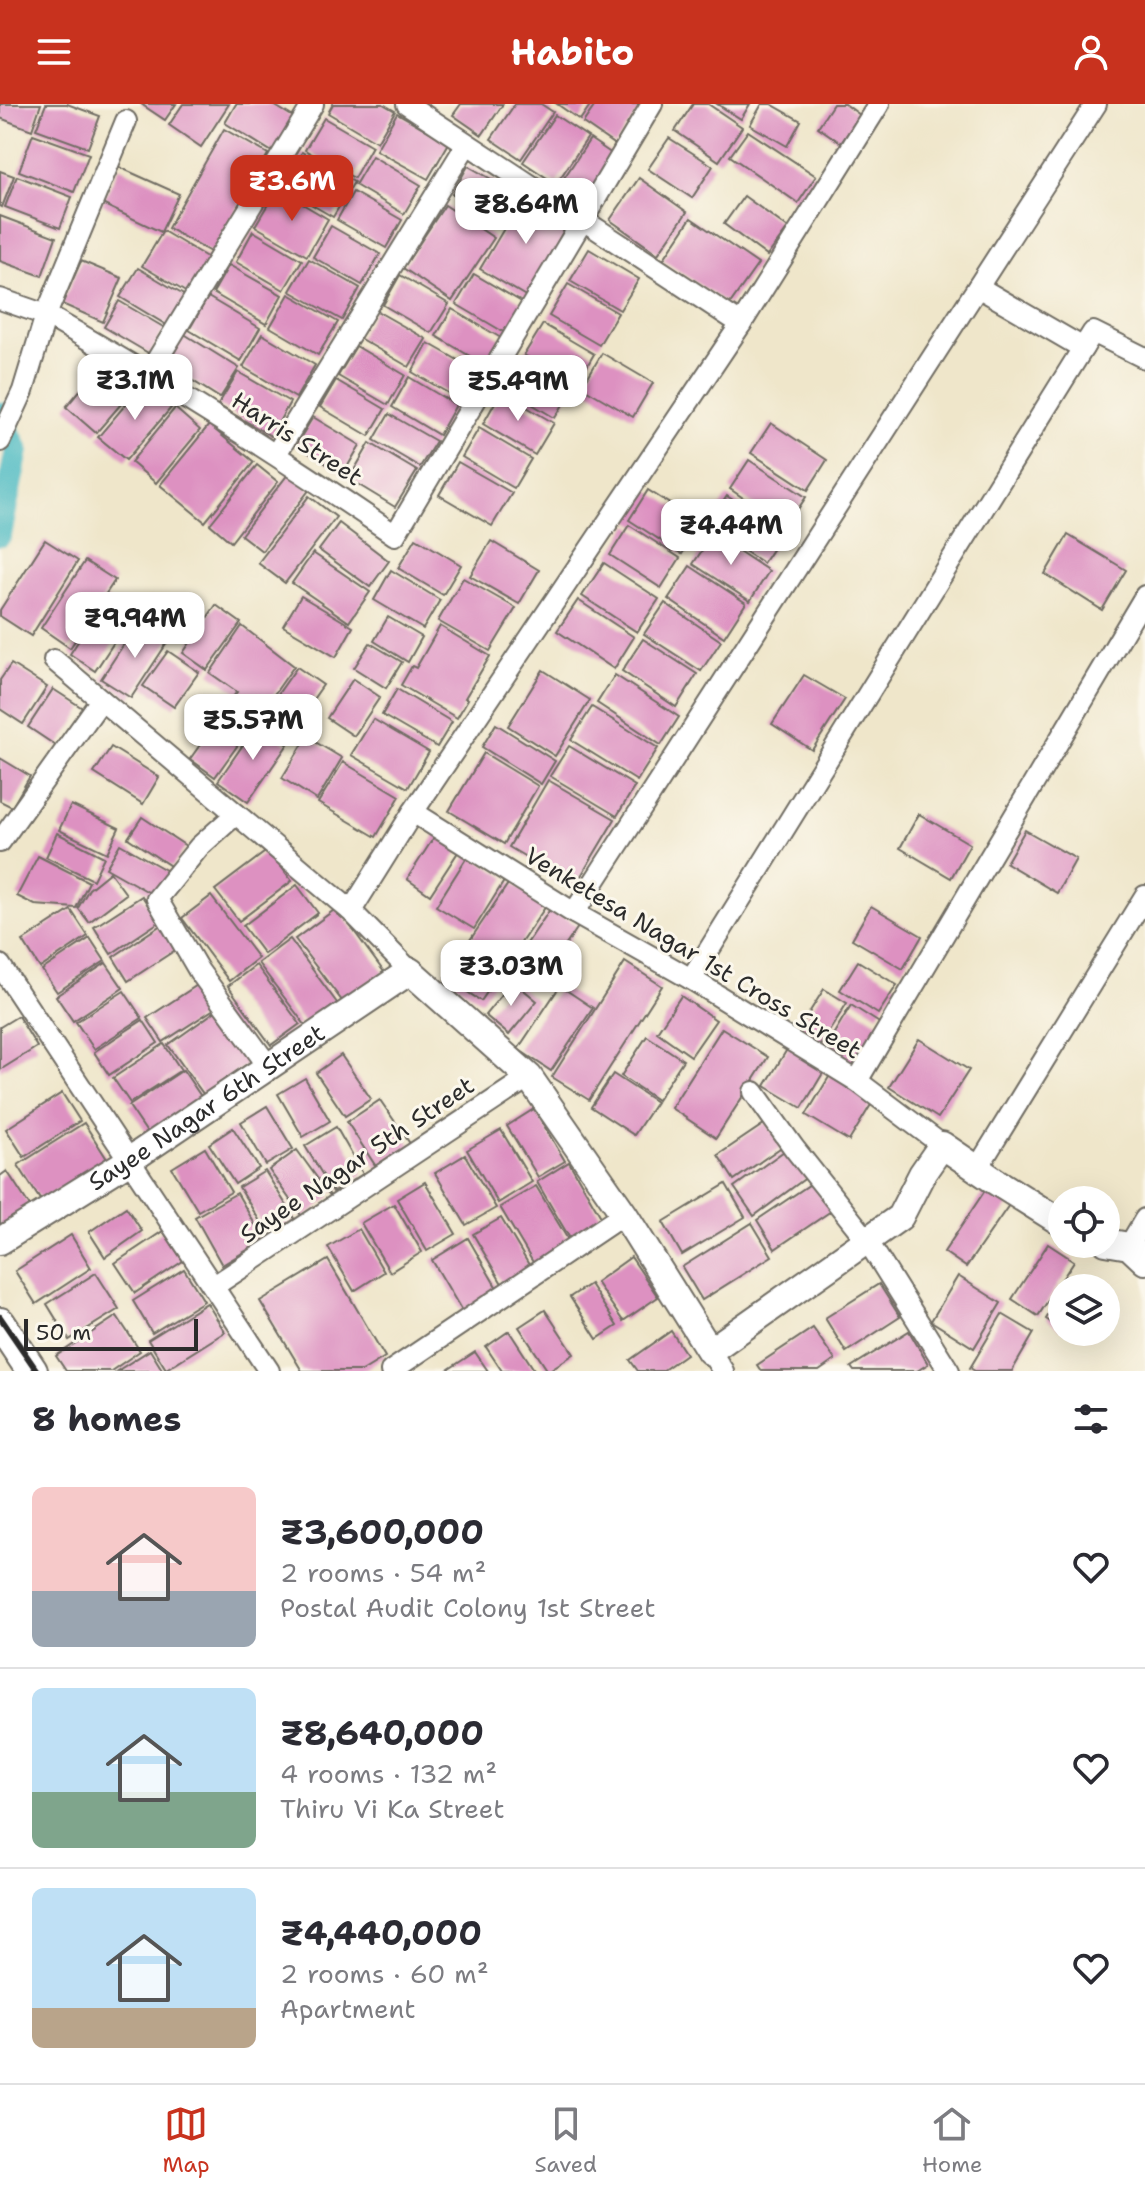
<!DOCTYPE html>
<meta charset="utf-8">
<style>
:root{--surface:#fff;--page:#f2f2f3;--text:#2b2b33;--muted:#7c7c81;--line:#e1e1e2;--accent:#c8321e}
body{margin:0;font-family:"Shantell Sans",sans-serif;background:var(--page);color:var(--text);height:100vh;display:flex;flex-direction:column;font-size:30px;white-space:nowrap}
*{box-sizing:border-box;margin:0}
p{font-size:26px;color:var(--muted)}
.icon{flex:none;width:44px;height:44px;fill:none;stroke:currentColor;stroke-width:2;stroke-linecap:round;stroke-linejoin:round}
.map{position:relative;height:1267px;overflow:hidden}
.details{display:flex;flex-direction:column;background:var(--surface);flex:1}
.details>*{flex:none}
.fabs{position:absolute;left:1048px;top:1082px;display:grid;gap:16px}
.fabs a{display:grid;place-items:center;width:72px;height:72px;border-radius:50%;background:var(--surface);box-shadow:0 8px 32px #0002;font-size:40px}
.scale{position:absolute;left:24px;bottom:20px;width:174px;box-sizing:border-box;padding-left:8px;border:4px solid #2b2b2b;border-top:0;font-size:22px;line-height:28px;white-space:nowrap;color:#2b2b2b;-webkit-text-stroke:6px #fbf7ec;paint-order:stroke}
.price{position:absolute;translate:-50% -68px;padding:0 18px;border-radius:16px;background:#fff;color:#222;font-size:26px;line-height:52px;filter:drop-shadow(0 2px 4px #0008)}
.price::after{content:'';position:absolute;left:50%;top:48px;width:24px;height:18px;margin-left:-12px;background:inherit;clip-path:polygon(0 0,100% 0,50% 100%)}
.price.on{background:var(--accent);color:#fff}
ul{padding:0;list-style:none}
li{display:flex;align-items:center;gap:24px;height:200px;padding:0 32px}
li+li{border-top:2px solid var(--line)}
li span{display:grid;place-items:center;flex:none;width:224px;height:160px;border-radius:12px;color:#555}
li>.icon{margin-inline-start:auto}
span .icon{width:96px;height:96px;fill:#fffc;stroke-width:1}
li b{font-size:34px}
h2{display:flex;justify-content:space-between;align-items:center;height:96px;padding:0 32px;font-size:34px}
header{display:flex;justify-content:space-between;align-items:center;height:104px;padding:0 32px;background:var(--accent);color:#fff;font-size:36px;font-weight:700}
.tab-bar{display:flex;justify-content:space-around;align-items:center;height:112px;border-top:2px solid var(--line);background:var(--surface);font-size:22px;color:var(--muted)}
.tab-bar a{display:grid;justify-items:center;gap:4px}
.tab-bar .on{color:var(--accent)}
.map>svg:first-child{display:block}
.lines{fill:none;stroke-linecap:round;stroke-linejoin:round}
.canal{stroke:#4ab9c1;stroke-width:24}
.building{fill:#dd91c1}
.minor-casing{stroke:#706c63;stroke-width:24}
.tertiary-casing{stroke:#706c63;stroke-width:30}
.secondary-casing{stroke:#706c63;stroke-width:34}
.minor{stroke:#fff;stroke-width:20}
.tertiary{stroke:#fff;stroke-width:26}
.secondary{stroke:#fff;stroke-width:30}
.rail{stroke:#2b2b2b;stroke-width:6}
.labels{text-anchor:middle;stroke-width:6;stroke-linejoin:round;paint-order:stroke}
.street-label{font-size:24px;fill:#2b2b2b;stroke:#fbf7ec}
</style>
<header><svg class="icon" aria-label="menu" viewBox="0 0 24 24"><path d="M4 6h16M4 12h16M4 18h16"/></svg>Habito<svg class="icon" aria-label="person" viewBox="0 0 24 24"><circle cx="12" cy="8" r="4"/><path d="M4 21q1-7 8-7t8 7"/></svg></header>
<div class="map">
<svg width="1145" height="1267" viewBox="0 0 1145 1267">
<rect width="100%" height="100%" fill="#fbf7ec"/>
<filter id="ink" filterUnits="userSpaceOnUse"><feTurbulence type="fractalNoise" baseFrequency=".0125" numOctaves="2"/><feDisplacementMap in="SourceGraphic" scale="16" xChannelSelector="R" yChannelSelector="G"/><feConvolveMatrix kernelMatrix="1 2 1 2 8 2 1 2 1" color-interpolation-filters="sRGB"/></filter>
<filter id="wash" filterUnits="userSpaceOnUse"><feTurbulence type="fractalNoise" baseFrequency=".006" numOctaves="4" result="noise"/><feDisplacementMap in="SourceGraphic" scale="32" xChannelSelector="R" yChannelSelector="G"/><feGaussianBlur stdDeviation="1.8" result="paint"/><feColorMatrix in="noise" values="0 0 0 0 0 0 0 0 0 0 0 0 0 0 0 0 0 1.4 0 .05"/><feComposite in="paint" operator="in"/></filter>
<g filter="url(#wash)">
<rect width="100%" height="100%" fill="#efe6ca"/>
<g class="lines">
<path class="canal" d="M0 310 17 346 0 431"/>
</g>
<g id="blocks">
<g class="building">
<path d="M0 0H41L32 26 0 14Z"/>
<path d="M46 0H67L100 12 88 44 36 25Z"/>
<path d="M141 0H176L165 16Z"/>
<path d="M183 0H229L201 43 169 21Z"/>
<path d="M236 0H272L295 14 274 49 225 19Z"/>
<path d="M333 0H383L395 7 377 38 328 9Z"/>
<path d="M461 0H503L482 31 453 11Z"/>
<path d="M515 0H541L553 8 521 55 491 35Z"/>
<path d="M557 0H591L580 16Z"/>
<path d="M596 0H643L615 41 583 19Z"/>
<path d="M693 0H708L742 23 719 57 675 27Z"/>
<path d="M717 0H750L741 15Z"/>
<path d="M762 0H771L801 17 787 42 750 21Z"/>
<path d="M833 0H845L860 11 841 39 818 23Z"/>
<path d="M397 9 449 39 428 75 376 46Z"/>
<path d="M555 11 588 33 556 80 523 58Z"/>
<path d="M324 14 372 42 354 74 305 46Z"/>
<path d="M224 25 268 50 212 149 168 124Z"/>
<path d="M748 27 816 72 798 99 730 52Z"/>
<path d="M33 30 89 50 74 88 19 67Z"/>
<path d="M669 34 713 62 692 94 648 65Z"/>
<path d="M590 35 615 52 585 98 560 80Z"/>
<path d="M302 48 354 78 333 113 281 83Z"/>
<path d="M372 52 421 81 404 110 355 81Z"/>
<path d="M468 62 518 90 502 118 452 90Z"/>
<path d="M119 63 179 90 161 128 102 100Z"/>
<path d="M0 67 14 72 2 103 0 102Z"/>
<path d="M17 72 72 93 60 124 5 103Z"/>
<path d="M639 74 687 108 658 150 610 116Z"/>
<path d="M277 85 328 115 307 152 255 122Z"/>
<path d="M353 88 402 116 386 144 337 116Z"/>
<path d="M524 91 573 120 529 194 480 165Z"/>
<path d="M744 92 788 124 767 152 724 120Z"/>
<path d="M445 101 494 134 452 197 403 164Z"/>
<path d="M0 112 56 133 42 172 0 157Z"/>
<path d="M691 114 758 160 729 201 663 156Z"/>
<path d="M331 122 380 150 362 181 313 153Z"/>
<path d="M163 127 210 155 189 190 142 162Z"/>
<path d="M253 127 302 156 284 186 236 158Z"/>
<path d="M589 145 639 175 620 206 570 177Z"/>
<path d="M309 155 360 184 342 216 290 187Z"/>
<path d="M81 157 122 174 103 218 62 200Z"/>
<path d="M229 161 282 191 266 220 213 189Z"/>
<path d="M138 164 187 193 170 223 120 193Z"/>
<path d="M474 170 525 200 507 230 456 200Z"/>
<path d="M400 171 449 200 431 229 383 201Z"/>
<path d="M568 180 618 209 599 241 549 212Z"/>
<path d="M289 190 338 218 318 251 270 223Z"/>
<path d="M208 193 260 224 241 257 189 226Z"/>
<path d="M119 197 165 224 150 250 104 223Z"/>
<path d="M452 205 501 234 485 261 436 232Z"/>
<path d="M375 206 426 235 409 263 359 234Z"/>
<path d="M543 220 594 250 576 281 524 251Z"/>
<path d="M181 228 239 264 220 294 163 258Z"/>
<path d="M262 230 315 261 296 294 243 263Z"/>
<path d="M428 239 477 267 460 296 412 268Z"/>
<path d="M356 242 405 271 388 301 338 272Z"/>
<path d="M602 249 653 279 633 313 582 283Z"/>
<path d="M522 254 573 284 555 314 505 284Z"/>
<path d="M104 258 134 285 96 329 66 303Z"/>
<path d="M238 268 290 298 271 332 218 301Z"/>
<path d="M409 273 456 301 439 331 392 303Z"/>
<path d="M336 276 385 305 369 332 320 303Z"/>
<path d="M143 280 171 304 126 356 98 333Z"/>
<path d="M501 288 554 319 535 351 483 320Z"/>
<path d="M175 304 200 326 156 379 131 358Z"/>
<path d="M389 310 436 337 420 363 374 336Z"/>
<path d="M313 313 360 341 343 370 296 341Z"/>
<path d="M771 319 827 356 808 386 751 349Z"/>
<path d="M209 321 254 358 205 418 160 381Z"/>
<path d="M479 324 531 355 514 384 462 353Z"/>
<path d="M370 339 417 367 395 403 349 375Z"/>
<path d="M749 356 806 393 786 423 730 385Z"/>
<path d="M458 358 512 389 492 422 439 391Z"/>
<path d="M257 361 278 378 231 438 210 420Z"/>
<path d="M289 369 310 385 262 447 241 431Z"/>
<path d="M648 386 701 420 682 450 629 416Z"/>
<path d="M309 392 336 413 285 479 258 459Z"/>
<path d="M727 392 783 429 763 459 707 422Z"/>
<path d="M339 419 389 457 370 483 319 446Z"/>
<path d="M629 421 680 454 661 484 610 451Z"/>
<path d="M713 430 769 467 750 497 693 460Z"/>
<path d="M1068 431 1126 466 1102 506 1045 470Z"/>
<path d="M416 434 461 461 443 491 398 464Z"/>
<path d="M45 436 78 457 31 532 0 512V506Z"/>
<path d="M491 437 539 466 519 500 470 472Z"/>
<path d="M313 449 370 488 349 518 292 479Z"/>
<path d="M85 457 115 476 70 544 41 524Z"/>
<path d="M604 459 659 495 637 528 582 492Z"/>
<path d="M690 462 746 499 724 533 668 495Z"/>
<path d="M391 466 440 496 423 525 374 496Z"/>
<path d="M463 474 516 504 490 547 438 517Z"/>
<path d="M301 492 353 523 336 553 283 522Z"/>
<path d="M106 494 132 511 95 567 70 550Z"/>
<path d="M578 496 634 533 614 565 557 527Z"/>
<path d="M665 499 721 537 701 567 644 530Z"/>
<path d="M216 501 241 519 207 566 183 549Z"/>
<path d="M388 513 422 533 408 558 374 537Z"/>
<path d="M139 517 169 536 131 594 101 575Z"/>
<path d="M242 522 294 562 258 613 232 594 237 588 210 569Z"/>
<path d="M440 522 490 552 465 594 468 595 457 614 401 581 412 562 416 564Z"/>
<path d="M643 535 697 570 676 603 622 567Z"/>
<path d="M370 539 402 558 386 584 354 564Z"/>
<path d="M168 547 199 568 174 603 143 582Z"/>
<path d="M11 560 47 583 23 620 0 605V576Z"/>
<path d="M297 563 323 581 287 632 261 614Z"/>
<path d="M543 566 590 596 555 652 508 622Z"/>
<path d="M615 571 679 613 661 641 597 599Z"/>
<path d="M804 571 845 595 812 646 772 620Z"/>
<path d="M353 575 380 593 354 632 327 614Z"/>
<path d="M53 585 84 605 58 643 28 623Z"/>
<path d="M397 585 452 618 437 643 382 611Z"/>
<path d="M230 599 255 617 215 673 190 655Z"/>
<path d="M592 603 658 644 637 677 571 636Z"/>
<path d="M373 615 429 648 408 684 351 651Z"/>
<path d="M258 619 288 640 248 698 218 677Z"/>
<path d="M496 620 555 657 541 680 482 643Z"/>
<path d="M307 633 342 654 317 696 282 674Z"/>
<path d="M569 642 635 682 617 712 550 672Z"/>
<path d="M111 643 159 673 143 700 94 669Z"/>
<path d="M484 649 538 682 504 740 449 707Z"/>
<path d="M0 654 30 672 12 703 0 697Z"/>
<path d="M343 658 400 692 376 733 318 699Z"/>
<path d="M548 676 615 715 575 782 509 743Z"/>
<path d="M71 701 119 724 107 749 59 726Z"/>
<path d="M919 710 970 740 951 774 900 744Z"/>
<path d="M142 713 186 742 172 763 128 734Z"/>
<path d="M1025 726 1076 755 1057 789 1006 759Z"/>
<path d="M57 729 104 753 93 776 46 753Z"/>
<path d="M436 730 460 745 430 791 407 775Z"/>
<path d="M120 740 171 769 157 793 106 764Z"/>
<path d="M268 746 292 777 239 817 215 786Z"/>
<path d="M469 750 506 774 474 825 436 802Z"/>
<path d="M38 752 89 778 76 804 35 801 17 792Z"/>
<path d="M110 768 126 790 89 818 78 804 89 785Z"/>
<path d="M510 777 546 802 481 897 445 873Z"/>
<path d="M297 781 318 809 264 850 243 822Z"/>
<path d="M142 792 159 818 111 850 94 823Z"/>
<path d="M211 792 258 854 229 877 182 814Z"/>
<path d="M871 802 922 832 903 865 852 835Z"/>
<path d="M337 804 384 868 343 898 295 835Z"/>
<path d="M551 804 578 823 540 879 513 860Z"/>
<path d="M71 806 88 832 40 864 23 837Z"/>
<path d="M164 819 180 843 128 877 113 853Z"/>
<path d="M90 834 105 857 57 888 42 866Z"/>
<path d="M290 835 337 899 306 922 258 859Z"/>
<path d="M858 857 897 881 878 910 840 886Z"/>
<path d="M625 858 662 882 589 996 552 973Z"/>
<path d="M106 859 123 884 73 917 56 892Z"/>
<path d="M256 861 300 920 271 941 228 882Z"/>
<path d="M513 877 537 897 509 931 485 911Z"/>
<path d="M202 878 217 903 163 938 147 914Z"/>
<path d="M560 882 593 904 551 967 518 945Z"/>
<path d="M824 885 847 899 818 945 795 931Z"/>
<path d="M124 887 142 914 94 945 76 918Z"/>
<path d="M681 892 716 916 691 952 657 928Z"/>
<path d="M224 901 260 951 204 991 168 941Z"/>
<path d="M851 901 881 920 854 964 824 946Z"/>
<path d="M18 912 37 943 0 966V923Z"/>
<path d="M143 916 158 939 109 971 94 948Z"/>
<path d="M722 924 768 953 716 1034 671 1004Z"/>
<path d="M647 932 683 956 657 996 621 972Z"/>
<path d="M919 935 969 966 938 1014 889 983Z"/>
<path d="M164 940 181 966 130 999 113 974Z"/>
<path d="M789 942 826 964 802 1004 765 982Z"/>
<path d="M341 951 371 995 345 1012 316 969Z"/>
<path d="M183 966 202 994 148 1030 129 1002Z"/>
<path d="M832 968 875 994 849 1037 806 1011Z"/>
<path d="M613 970 656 998 634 1031 591 1003Z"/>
<path d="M305 974 330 1017 303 1033 278 990Z"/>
<path d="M62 989 80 1017 24 1053 6 1025Z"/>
<path d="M380 996 411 1041 377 1064 347 1018Z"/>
<path d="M267 1002 293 1045 266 1061 241 1018Z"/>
<path d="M534 1005 565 1057 538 1073 507 1022Z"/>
<path d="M767 1018 783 1042 734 1076 718 1051Z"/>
<path d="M84 1019 107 1055 41 1097 18 1061Z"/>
<path d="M336 1023 363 1070 333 1088 305 1042Z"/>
<path d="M233 1024 259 1064 235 1080 209 1040Z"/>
<path d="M501 1026 532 1078 498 1099 467 1046Z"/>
<path d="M205 1044 231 1088 198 1107 172 1064Z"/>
<path d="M787 1045 807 1073 754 1112 734 1083Z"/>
<path d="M297 1046 331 1093 303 1114 269 1066Z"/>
<path d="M465 1051 496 1104 466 1121 435 1069Z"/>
<path d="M569 1058 604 1118 572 1138 537 1078Z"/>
<path d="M7 1067 31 1104 0 1124V1072Z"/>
<path d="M265 1067 295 1115 269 1132 239 1083Z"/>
<path d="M425 1078 456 1130 427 1147 397 1095Z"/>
<path d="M812 1079 831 1107 775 1145 757 1116Z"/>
<path d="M726 1080 745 1113 682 1151 663 1118Z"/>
<path d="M536 1082 570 1139 534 1160 500 1103Z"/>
<path d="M988 1082 1011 1098 966 1163 944 1148Z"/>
<path d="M237 1089 264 1136 222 1161 195 1113Z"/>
<path d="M394 1100 422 1148 390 1168 361 1119Z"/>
<path d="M126 1103 142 1127 105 1153 89 1128Z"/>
<path d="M501 1114 532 1166 504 1183 473 1130Z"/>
<path d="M752 1119 772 1152 702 1196 682 1163Z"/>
<path d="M359 1125 384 1168 354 1187 328 1143Z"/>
<path d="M163 1127 183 1157 135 1189 115 1159Z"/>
<path d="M71 1131 91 1164 36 1200 15 1167Z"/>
<path d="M468 1134 498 1186 462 1207 432 1156Z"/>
<path d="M1048 1140 1074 1157 1038 1212 1012 1195Z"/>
<path d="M631 1153 658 1193 623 1217 596 1178Z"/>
<path d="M328 1156 385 1253 362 1267H302L260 1197Z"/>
<path d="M184 1165 204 1197 152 1229 133 1197Z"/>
<path d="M96 1169 119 1205 69 1236 47 1200Z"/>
<path d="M958 1172 1001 1199 974 1244 931 1217Z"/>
<path d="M590 1180 617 1222 597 1235 570 1193Z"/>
<path d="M879 1180 900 1213 846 1248 825 1214Z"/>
<path d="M1062 1189V1226L1046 1215Z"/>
<path d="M207 1199 225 1228 166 1265 148 1236Z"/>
<path d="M545 1206 574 1250 548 1267 519 1223Z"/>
<path d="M1002 1210 1034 1229 1012 1267H975L970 1264Z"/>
<path d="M117 1212 140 1247 111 1267H66L56 1252Z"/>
<path d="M813 1224 835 1256 819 1267H761L757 1261Z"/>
<path d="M509 1227 535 1267H502L486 1243Z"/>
<path d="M671 1227 686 1250 662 1267H638L630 1256Z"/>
<path d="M909 1227 928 1260 917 1267H854L851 1263Z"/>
<path d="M150 1246 163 1267H117Z"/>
<path d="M475 1248 488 1267H446Z"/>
</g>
</g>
</g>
<g filter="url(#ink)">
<use href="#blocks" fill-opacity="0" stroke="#706c63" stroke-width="2"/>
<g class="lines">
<g class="minor-casing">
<g id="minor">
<path d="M407 0 741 220"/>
<path d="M126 17 46 211C166 279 281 353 395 431L652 0"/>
<path d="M978 183 1083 244"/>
<path d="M0 195 46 211 23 287 0 337"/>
<path d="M149 269 313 0"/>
<path d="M276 350 467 40"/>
<path d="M54 556 351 807 410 867"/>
<path d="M413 708 574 809 691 875 857 977 942 1041"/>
<path d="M236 710 199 743 157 795 199 867 269 963"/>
<path d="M0 738 101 596"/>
<path d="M351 807 413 708 741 220 879 0"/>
<path d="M574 809 1096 0"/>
<path d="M0 861 269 1267"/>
<path d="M691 875 1093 228 1145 254"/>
<path d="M857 977 1145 492"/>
<path d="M754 988 794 1044 867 1136 949 1267"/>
<path d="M977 1065 1145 792"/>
<path d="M1129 1142 1145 1115"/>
<path d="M214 1182 529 973"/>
<path d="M710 1247 723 1267"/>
<path d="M391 1267 624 1110"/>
</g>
</g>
<g class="tertiary-casing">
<g id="tertiary">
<path id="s1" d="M0 1137 130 1056 410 867 529 973 624 1110 710 1247 900 1113 922 1070 942 1041 995 1077 1062 1119"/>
<path d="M1106 1138 1129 1142 1145 1157"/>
</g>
</g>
<g class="secondary-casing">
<path id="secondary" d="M0 1219 32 1267"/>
</g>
<use href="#minor" class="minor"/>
<use href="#tertiary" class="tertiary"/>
<use href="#secondary" class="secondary"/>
<path class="rail" d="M0 1213 37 1267"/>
</g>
</g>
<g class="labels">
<g class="street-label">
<text transform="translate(297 335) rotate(33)" y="8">Harris Street</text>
<text transform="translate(693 849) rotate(31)" y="8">Venketesa Nagar 1st Cross Street</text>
<text dy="8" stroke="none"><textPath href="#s1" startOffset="246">Sayee Nagar 6th Street</textPath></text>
<text transform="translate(357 1056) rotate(-34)" y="8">Sayee Nagar 5th Street</text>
</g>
</g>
</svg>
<div class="fabs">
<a><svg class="icon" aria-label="locate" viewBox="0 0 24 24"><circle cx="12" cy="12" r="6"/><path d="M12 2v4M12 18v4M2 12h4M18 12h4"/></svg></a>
<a><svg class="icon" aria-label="layers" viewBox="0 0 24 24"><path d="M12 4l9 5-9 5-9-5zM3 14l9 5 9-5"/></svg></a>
</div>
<div class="scale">50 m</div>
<b class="price on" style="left:292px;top:119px">₹3.6M</b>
<b class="price" style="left:526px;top:142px">₹8.64M</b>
<b class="price" style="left:135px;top:318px">₹3.1M</b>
<b class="price" style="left:518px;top:319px">₹5.49M</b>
<b class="price" style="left:731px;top:463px">₹4.44M</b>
<b class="price" style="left:135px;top:556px">₹9.94M</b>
<b class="price" style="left:253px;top:658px">₹5.57M</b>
<b class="price" style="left:511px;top:904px">₹3.03M</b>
</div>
<section class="details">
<h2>8 homes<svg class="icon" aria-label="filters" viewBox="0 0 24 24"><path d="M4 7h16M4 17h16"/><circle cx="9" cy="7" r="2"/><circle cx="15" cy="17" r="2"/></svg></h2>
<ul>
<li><span style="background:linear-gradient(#f6c9c9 65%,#9aa5b1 0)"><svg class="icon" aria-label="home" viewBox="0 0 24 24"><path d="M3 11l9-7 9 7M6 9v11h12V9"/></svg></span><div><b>₹3,600,000</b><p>2 rooms · 54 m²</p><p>Postal Audit Colony 1st Street</p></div><svg class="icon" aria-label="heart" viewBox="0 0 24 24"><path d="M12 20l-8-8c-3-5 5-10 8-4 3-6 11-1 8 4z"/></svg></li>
<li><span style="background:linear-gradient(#bfe0f5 65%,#7fa58c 0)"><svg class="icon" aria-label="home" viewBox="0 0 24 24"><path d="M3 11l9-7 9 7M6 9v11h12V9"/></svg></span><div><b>₹8,640,000</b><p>4 rooms · 132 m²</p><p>Thiru Vi Ka Street</p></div><svg class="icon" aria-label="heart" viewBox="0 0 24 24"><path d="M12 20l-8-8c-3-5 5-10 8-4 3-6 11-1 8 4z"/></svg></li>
<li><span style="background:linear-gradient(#bfe0f5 75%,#b9a48a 0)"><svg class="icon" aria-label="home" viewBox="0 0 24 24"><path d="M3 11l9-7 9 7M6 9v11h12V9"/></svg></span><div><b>₹4,440,000</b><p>2 rooms · 60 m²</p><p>Apartment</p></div><svg class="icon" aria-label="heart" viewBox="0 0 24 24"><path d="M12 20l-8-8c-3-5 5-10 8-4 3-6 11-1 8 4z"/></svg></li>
</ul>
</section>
<nav class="tab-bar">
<a class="on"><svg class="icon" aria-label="map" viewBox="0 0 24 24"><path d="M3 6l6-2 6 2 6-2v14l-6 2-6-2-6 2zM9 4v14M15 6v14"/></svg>Map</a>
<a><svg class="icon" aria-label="saved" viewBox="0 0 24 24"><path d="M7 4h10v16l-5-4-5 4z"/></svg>Saved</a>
<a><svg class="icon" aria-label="home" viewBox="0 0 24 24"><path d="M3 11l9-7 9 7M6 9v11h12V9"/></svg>Home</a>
</nav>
